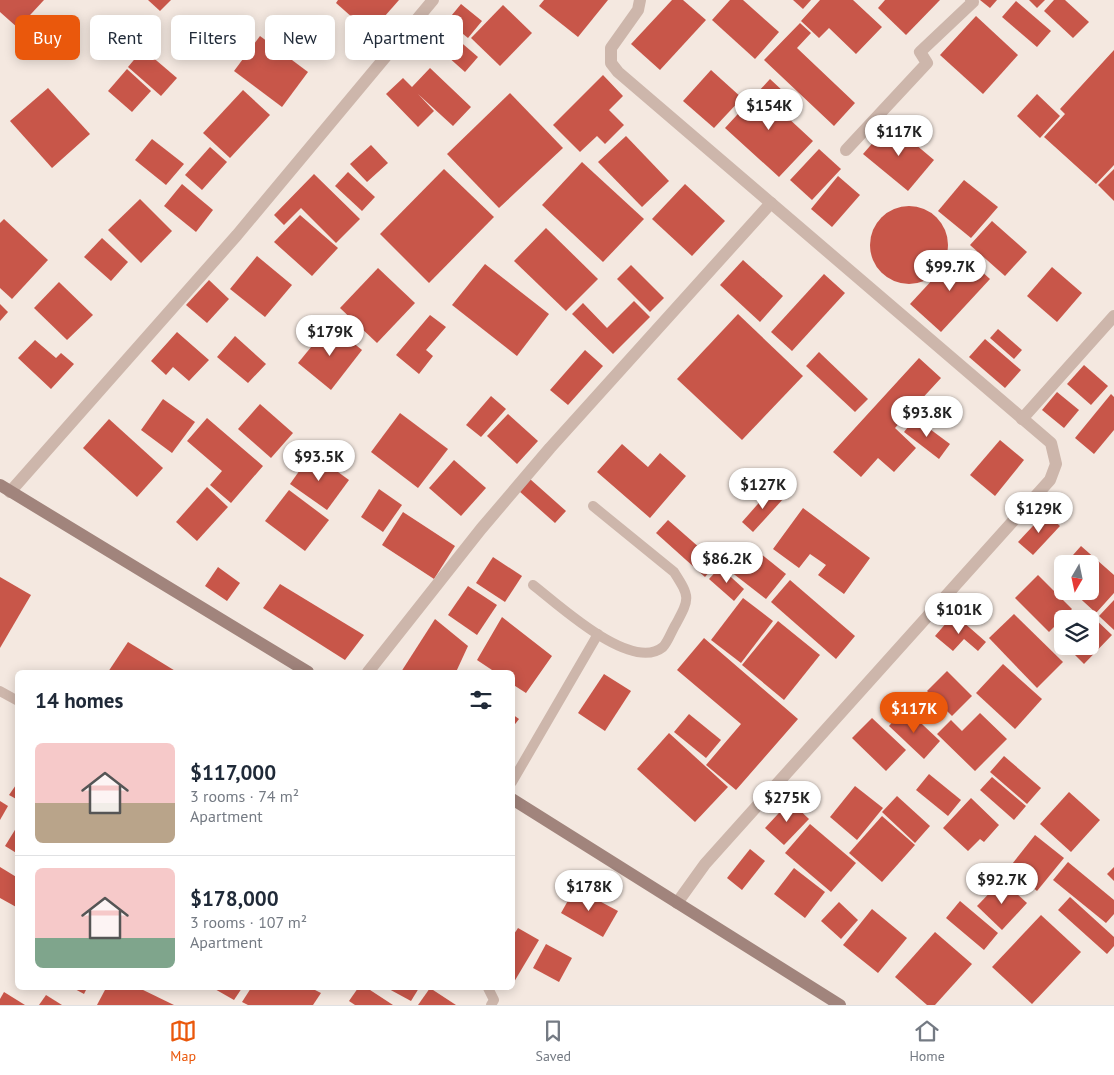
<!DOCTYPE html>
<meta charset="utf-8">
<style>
:root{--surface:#fff;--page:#f6f6f7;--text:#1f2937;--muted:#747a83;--line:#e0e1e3;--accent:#ea580c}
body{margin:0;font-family:"PT Sans",sans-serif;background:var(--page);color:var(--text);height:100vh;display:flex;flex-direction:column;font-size:19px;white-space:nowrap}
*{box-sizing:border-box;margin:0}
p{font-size:16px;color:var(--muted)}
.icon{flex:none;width:28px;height:28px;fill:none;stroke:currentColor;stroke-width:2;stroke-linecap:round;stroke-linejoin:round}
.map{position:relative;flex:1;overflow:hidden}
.side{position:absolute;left:15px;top:670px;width:500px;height:320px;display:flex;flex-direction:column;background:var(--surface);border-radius:8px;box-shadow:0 2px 12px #0003}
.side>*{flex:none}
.guide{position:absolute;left:15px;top:15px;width:500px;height:45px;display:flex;gap:10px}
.needle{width:32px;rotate:189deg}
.tools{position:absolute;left:1054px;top:555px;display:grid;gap:10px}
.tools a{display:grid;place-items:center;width:45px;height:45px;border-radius:8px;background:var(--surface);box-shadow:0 2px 12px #0003;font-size:25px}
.price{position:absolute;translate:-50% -42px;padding:0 11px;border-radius:18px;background:#fff;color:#222;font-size:16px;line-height:32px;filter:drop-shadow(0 1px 2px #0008)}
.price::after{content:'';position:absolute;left:50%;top:30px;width:15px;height:11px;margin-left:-8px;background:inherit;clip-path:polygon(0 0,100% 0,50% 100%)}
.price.current{background:var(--accent);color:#fff}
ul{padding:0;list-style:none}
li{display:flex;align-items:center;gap:15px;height:125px;padding:0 20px}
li+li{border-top:1px solid var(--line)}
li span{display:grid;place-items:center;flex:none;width:140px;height:100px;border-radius:8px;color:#555}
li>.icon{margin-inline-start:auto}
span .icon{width:60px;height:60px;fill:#fffc;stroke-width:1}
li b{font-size:21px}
h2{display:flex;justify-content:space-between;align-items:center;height:60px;padding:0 20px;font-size:21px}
.tag{padding:0 18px;border-radius:8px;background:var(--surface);box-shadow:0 2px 12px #0003;font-size:18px;line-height:45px}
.tag.current{background:var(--accent);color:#fff}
.dock{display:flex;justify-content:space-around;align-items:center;height:70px;border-top:1px solid var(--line);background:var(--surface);font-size:14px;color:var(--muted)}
.dock a{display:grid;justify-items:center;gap:2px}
.dock .current{color:var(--accent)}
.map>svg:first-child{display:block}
.building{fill:#c85649}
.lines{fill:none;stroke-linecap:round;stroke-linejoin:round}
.lane{stroke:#cdb6ab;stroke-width:10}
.street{stroke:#cdb6ab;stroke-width:12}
.secondary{stroke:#a1847c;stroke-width:12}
</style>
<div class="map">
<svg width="1114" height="1005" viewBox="0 0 1114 1005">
<rect width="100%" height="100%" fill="#f4e8e0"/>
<g class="building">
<path d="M0 0H44L18 28 0 12Z"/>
<path d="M148 0H171L160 11Z"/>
<path d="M338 0H399L370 33 336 3Z"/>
<path d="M544 0H608L578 37 539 6Z"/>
<path d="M672 0H683L706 20 660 70 631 44Z"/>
<path d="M730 0H743L779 32 755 59 712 20Z"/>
<path d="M793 0H811L803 9Z"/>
<path d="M820 0H853L882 27 856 54 829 28 819 38 801 21Z"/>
<path d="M885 0H940L906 35 878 8Z"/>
<path d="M980 0H997L990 8Z"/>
<path d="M1029 0H1045L1037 8Z"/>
<path d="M1054 0H1065L1089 22 1073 38 1044 11Z"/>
<path d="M1016 1 1051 31 1037 47 1002 17Z"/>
<path d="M461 4 482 21 468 38 447 21Z"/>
<path d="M503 5 532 33 500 66 471 38Z"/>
<path d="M976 16 1018 55 983 94 940 55Z"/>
<path d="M800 23 811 33 797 48 855 103 834 126 764 60Z"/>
<path d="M442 26 478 57 465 72 429 40Z"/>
<path d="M260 36 308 72 282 107 234 71Z"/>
<path d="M143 49 177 78 161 96 128 67Z"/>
<path d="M1114 50V165L1096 184 1044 137 1065 114 1060 109Z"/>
<path d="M430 68 471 107 453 126 418 94 434 111 418 127 386 94 403 78 412 87Z"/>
<path d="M127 69 151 91 132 112 108 91Z"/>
<path d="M711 70 742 98 714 128 683 101Z"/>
<path d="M603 75 623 96 609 110 624 125 605 144 597 136 580 152 553 125Z"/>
<path d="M770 79 784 92 773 104 813 141 779 177 725 128Z"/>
<path d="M48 88 90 134 52 168 10 121Z"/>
<path d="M243 90 270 115 230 158 203 133Z"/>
<path d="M510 93 563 148 499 208 447 154Z"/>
<path d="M1037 94 1060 116 1040 138 1017 116Z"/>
<path d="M890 123 934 160 908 191 863 154Z"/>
<path d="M626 136 669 181 642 207 598 162Z"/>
<path d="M152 139 184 164 166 185 135 160Z"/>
<path d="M371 145 388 163 367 182 350 164Z"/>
<path d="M210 147 227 162 202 190 185 175Z"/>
<path d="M819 149 841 169 812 200 790 180Z"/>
<path d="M582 162 644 219 603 262 542 205Z"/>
<path d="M444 169 494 217 429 283 380 234Z"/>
<path d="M1114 169V201L1098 185Z"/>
<path d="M348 172 375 197 362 211 335 186Z"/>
<path d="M314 174 360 219 336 243 301 208 284 225 274 215Z"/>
<path d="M838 176 860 195 832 227 811 209Z"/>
<path d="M964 180 998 207 971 238 938 211Z"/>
<path d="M182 184 213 210 196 232 164 206Z"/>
<path d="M685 184 725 221 692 256 652 219Z"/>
<path d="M140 199 172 231 141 263 108 230Z"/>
<circle cx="909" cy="245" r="39"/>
<path d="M300 215 338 248 312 276 274 242Z"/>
<path d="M4 219 48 260 12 299 0 288V223Z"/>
<path d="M992 221 1027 252 1005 276 970 245Z"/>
<path d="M546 228 598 279 566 311 514 261Z"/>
<path d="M102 238 128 262 111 281 84 257Z"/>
<path d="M959 251 990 279 941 332 910 304Z"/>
<path d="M257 256 292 285 265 317 230 289Z"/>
<path d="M743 260 783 296 760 322 720 285Z"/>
<path d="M485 264 549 314 517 356 452 305Z"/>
<path d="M631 265 664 298 650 312 617 279Z"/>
<path d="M1052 267 1082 293 1057 322 1027 296Z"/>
<path d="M378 268 415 303 377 343 340 308Z"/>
<path d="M824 274 845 293 792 351 771 332Z"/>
<path d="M209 280 229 299 207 323 186 305Z"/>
<path d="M59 282 93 315 67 340 34 308Z"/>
<path d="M634 301 650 317 613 354 572 314 583 303 607 328Z"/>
<path d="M0 304 8 312 0 321Z"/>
<path d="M738 314 803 376 742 440 677 379Z"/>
<path d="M430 315 446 327 426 350 433 356 419 374 396 355Z"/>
<path d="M330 324 362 350 331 390 298 363Z"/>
<path d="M998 329 1022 350 1014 359 990 338Z"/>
<path d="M177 332 209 360 189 381 173 367 166 375 151 361Z"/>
<path d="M235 336 266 364 248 383 217 357Z"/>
<path d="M985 339 1021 370 1005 388 969 357Z"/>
<path d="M35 340 56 358 61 353 74 364 51 389 18 358Z"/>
<path d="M585 350 603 366 568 405 550 390Z"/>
<path d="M819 352 868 399 855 412 806 366Z"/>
<path d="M919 358 941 378 895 428 916 448 894 472 878 458 861 477 833 452Z"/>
<path d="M1084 365 1108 386 1091 405 1067 384Z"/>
<path d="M1057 392 1079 410 1064 428 1042 410Z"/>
<path d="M1111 394 1114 397V430L1094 454 1075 438Z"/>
<path d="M491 396 506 409 481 437 466 425Z"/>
<path d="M163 399 195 422 172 453 141 430Z"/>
<path d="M260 404 293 433 271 458 238 429Z"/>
<path d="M400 413 448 449 418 488 371 452Z"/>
<path d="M508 414 538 441 517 464 487 436Z"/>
<path d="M207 418 263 466 231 503 210 485 222 471 187 441Z"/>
<path d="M915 418 950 444 939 459 904 432Z"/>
<path d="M109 419 163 468 137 497 83 448Z"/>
<path d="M1000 440 1024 460 995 496 970 475Z"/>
<path d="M622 444 648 467 660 453 686 476 650 518 597 472Z"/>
<path d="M312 453 349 480 327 510 290 484Z"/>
<path d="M454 460 486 488 461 516 429 488Z"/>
<path d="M530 479 566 511 555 523 519 491Z"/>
<path d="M207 487 228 507 197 541 176 522Z"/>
<path d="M772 488 784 498 753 532 742 522Z"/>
<path d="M379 489 402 505 383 532 361 517Z"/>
<path d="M289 490 329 520 305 551 265 521Z"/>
<path d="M803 508 870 558 844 594 818 575 826 565 810 554 799 568 773 549Z"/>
<path d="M403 512 455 546 434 579 382 545Z"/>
<path d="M1045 513 1060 526 1033 555 1018 542Z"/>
<path d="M668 520 717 563 705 577 656 533Z"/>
<path d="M746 542 786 574 766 599 726 568Z"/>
<path d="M1081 546 1114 575V593L1096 613 1072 591H1090V564H1065Z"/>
<path d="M493 557 522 576 505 602 476 583Z"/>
<path d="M1062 566V582L1054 575Z"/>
<path d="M218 567 240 583 227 601 205 586Z"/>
<path d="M720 567 744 589 734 601 709 579Z"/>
<path d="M1038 575 1072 609 1049 632 1015 598Z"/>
<path d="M0 577 31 595 0 648Z"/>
<path d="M790 580 855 636 836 659 771 602Z"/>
<path d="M280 584 364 635 345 660 263 608Z"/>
<path d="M468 586 497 605 477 635 448 615Z"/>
<path d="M743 598 773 621 741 663 711 640Z"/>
<path d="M1114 600V630L1099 616Z"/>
<path d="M954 614 986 642 978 651 964 639 953 651 935 636Z"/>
<path d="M1014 614 1063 662 1037 688 989 638Z"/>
<path d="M1092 616 1112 635 1084 664 1066 646H1090V618Z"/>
<path d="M502 617 552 656 526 693 512 684V672H495L477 660Z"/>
<path d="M435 619 468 646 456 672H401Z"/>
<path d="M778 621 820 655 784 700 742 665Z"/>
<path d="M704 638 798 719 736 790 706 765 741 724 677 670Z"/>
<path d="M128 642 177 672H108Z"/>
<path d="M1003 664 1042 699 1015 729 976 693Z"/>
<path d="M947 671 972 696 952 716 927 691Z"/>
<path d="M604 674 631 691 605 731 578 713Z"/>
<path d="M905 708 940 741 924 759 889 726Z"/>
<path d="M980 713 1007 739 975 771 937 734 951 720 962 731Z"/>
<path d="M512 714 519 719 512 728Z"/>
<path d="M689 714 721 740 706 758 674 732Z"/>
<path d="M872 718 906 750 886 771 852 738Z"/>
<path d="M669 733 728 787 695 822 637 769Z"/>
<path d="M1004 756 1041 788 1027 804 990 772Z"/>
<path d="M929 774 961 800 948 816 916 790Z"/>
<path d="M992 777 1026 806 1014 820 980 790Z"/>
<path d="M18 782V800L9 795Z"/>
<path d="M855 786 883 808 857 840 830 817Z"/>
<path d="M1069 792 1100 820 1071 852 1040 824Z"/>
<path d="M897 796 930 826 915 843 882 812Z"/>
<path d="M971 798 999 825 984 842 980 839 968 851 943 828Z"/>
<path d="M0 801 8 806 0 820Z"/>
<path d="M790 801 809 819 784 845 765 828Z"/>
<path d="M882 816 915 845 882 882 849 853Z"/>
<path d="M810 824 856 863 831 892 785 853Z"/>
<path d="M18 825V854L5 846Z"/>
<path d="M1035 835 1064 858 1037 891 1009 868Z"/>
<path d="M750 849 765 861 742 890 727 878Z"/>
<path d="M1068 862 1114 900V914L1106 923 1053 880Z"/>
<path d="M0 867 18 878V908L0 898Z"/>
<path d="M1114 867V881L1107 874Z"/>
<path d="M794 868 825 892 805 918 774 894Z"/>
<path d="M1002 880 1027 903 1002 930 977 906Z"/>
<path d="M575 888 618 911 603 937 561 913Z"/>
<path d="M1070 897 1114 937V946L1107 954 1058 910Z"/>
<path d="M960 901 998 933 984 950 946 918Z"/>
<path d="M839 902 858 920 841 939 821 921Z"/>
<path d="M872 909 907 938 878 973 843 945Z"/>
<path d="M1041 915 1081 952 1032 1004 992 967Z"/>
<path d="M518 928 539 940 514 982H512V937Z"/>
<path d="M935 932 972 964 935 1005H927L895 977Z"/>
<path d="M546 944 572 958 559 982 533 968Z"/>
<path d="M73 988H87L84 994Z"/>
<path d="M106 988H139L174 1005H97Z"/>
<path d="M213 988H242L234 1000Z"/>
<path d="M251 988H311L321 993 313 1005H248L242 1002Z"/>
<path d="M358 988H367L393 1005H355L349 1001Z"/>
<path d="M387 988H419L411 1001Z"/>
<path d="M430 988 456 1005H418Z"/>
<path d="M4 992 25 1005H0V999Z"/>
<path d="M46 995 62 1005H39Z"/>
</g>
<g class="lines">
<g class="lane">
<path d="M533 585C558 604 631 673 663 647 668 642 672 630 676 624 690 598 690 597 674 572L593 506"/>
<path d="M0 691 18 701"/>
<path d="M512 782 598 634"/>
<path d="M488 988 494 1000 491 1005"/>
</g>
<g class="street">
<path d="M640 0 638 10 611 48V63L618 72 1051 443 1056 464 1050 480 705 864 677 903"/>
<path d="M846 150 927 63 920 52 973 2 971 0"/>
<path d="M1022 419 1114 316"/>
<path d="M10 492 237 235 433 0"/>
<path d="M368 672 481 529 550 448 771 203"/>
</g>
<g class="secondary">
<path d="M0 485 308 672"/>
<path d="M512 799 840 1005"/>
</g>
</g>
</svg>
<div class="tools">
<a><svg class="needle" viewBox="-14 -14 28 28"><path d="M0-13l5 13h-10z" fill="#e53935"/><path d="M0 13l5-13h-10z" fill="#747a83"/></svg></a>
<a><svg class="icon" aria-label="layers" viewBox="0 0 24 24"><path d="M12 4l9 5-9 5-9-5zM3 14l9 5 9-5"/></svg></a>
</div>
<b class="price" style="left:769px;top:131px">$154K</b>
<b class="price" style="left:899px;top:157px">$117K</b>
<b class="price" style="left:950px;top:292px">$99.7K</b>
<b class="price" style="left:330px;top:357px">$179K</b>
<b class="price" style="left:927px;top:438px">$93.8K</b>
<b class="price" style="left:319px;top:482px">$93.5K</b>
<b class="price" style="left:763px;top:510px">$127K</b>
<b class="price" style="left:1039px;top:534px">$129K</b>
<b class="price" style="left:727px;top:584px">$86.2K</b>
<b class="price" style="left:959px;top:635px">$101K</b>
<b class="price current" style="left:914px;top:734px">$117K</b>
<b class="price" style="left:787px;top:823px">$275K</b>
<b class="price" style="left:1002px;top:905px">$92.7K</b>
<b class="price" style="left:589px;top:912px">$178K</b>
<div class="guide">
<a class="tag current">Buy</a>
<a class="tag">Rent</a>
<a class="tag">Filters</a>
<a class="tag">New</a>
<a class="tag">Apartment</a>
</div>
<section class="side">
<h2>14 homes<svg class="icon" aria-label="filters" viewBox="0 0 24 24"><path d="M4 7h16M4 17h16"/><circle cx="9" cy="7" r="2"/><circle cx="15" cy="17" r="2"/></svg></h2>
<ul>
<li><span style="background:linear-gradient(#f6c9c9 60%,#b9a48a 0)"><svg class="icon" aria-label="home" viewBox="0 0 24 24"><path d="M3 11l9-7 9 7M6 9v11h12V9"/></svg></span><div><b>$117,000</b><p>3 rooms · 74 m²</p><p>Apartment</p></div></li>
<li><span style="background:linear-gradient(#f6c9c9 70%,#7fa58c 0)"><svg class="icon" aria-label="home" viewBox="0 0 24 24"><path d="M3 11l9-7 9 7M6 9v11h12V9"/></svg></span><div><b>$178,000</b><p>3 rooms · 107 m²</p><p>Apartment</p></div></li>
</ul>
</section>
</div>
<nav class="dock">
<a class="current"><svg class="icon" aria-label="map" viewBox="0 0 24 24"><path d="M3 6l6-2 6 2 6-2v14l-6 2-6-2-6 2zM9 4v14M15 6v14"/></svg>Map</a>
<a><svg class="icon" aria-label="saved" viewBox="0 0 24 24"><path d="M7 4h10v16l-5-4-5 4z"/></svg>Saved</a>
<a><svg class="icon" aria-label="home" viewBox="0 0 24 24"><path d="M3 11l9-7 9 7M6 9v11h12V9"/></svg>Home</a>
</nav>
